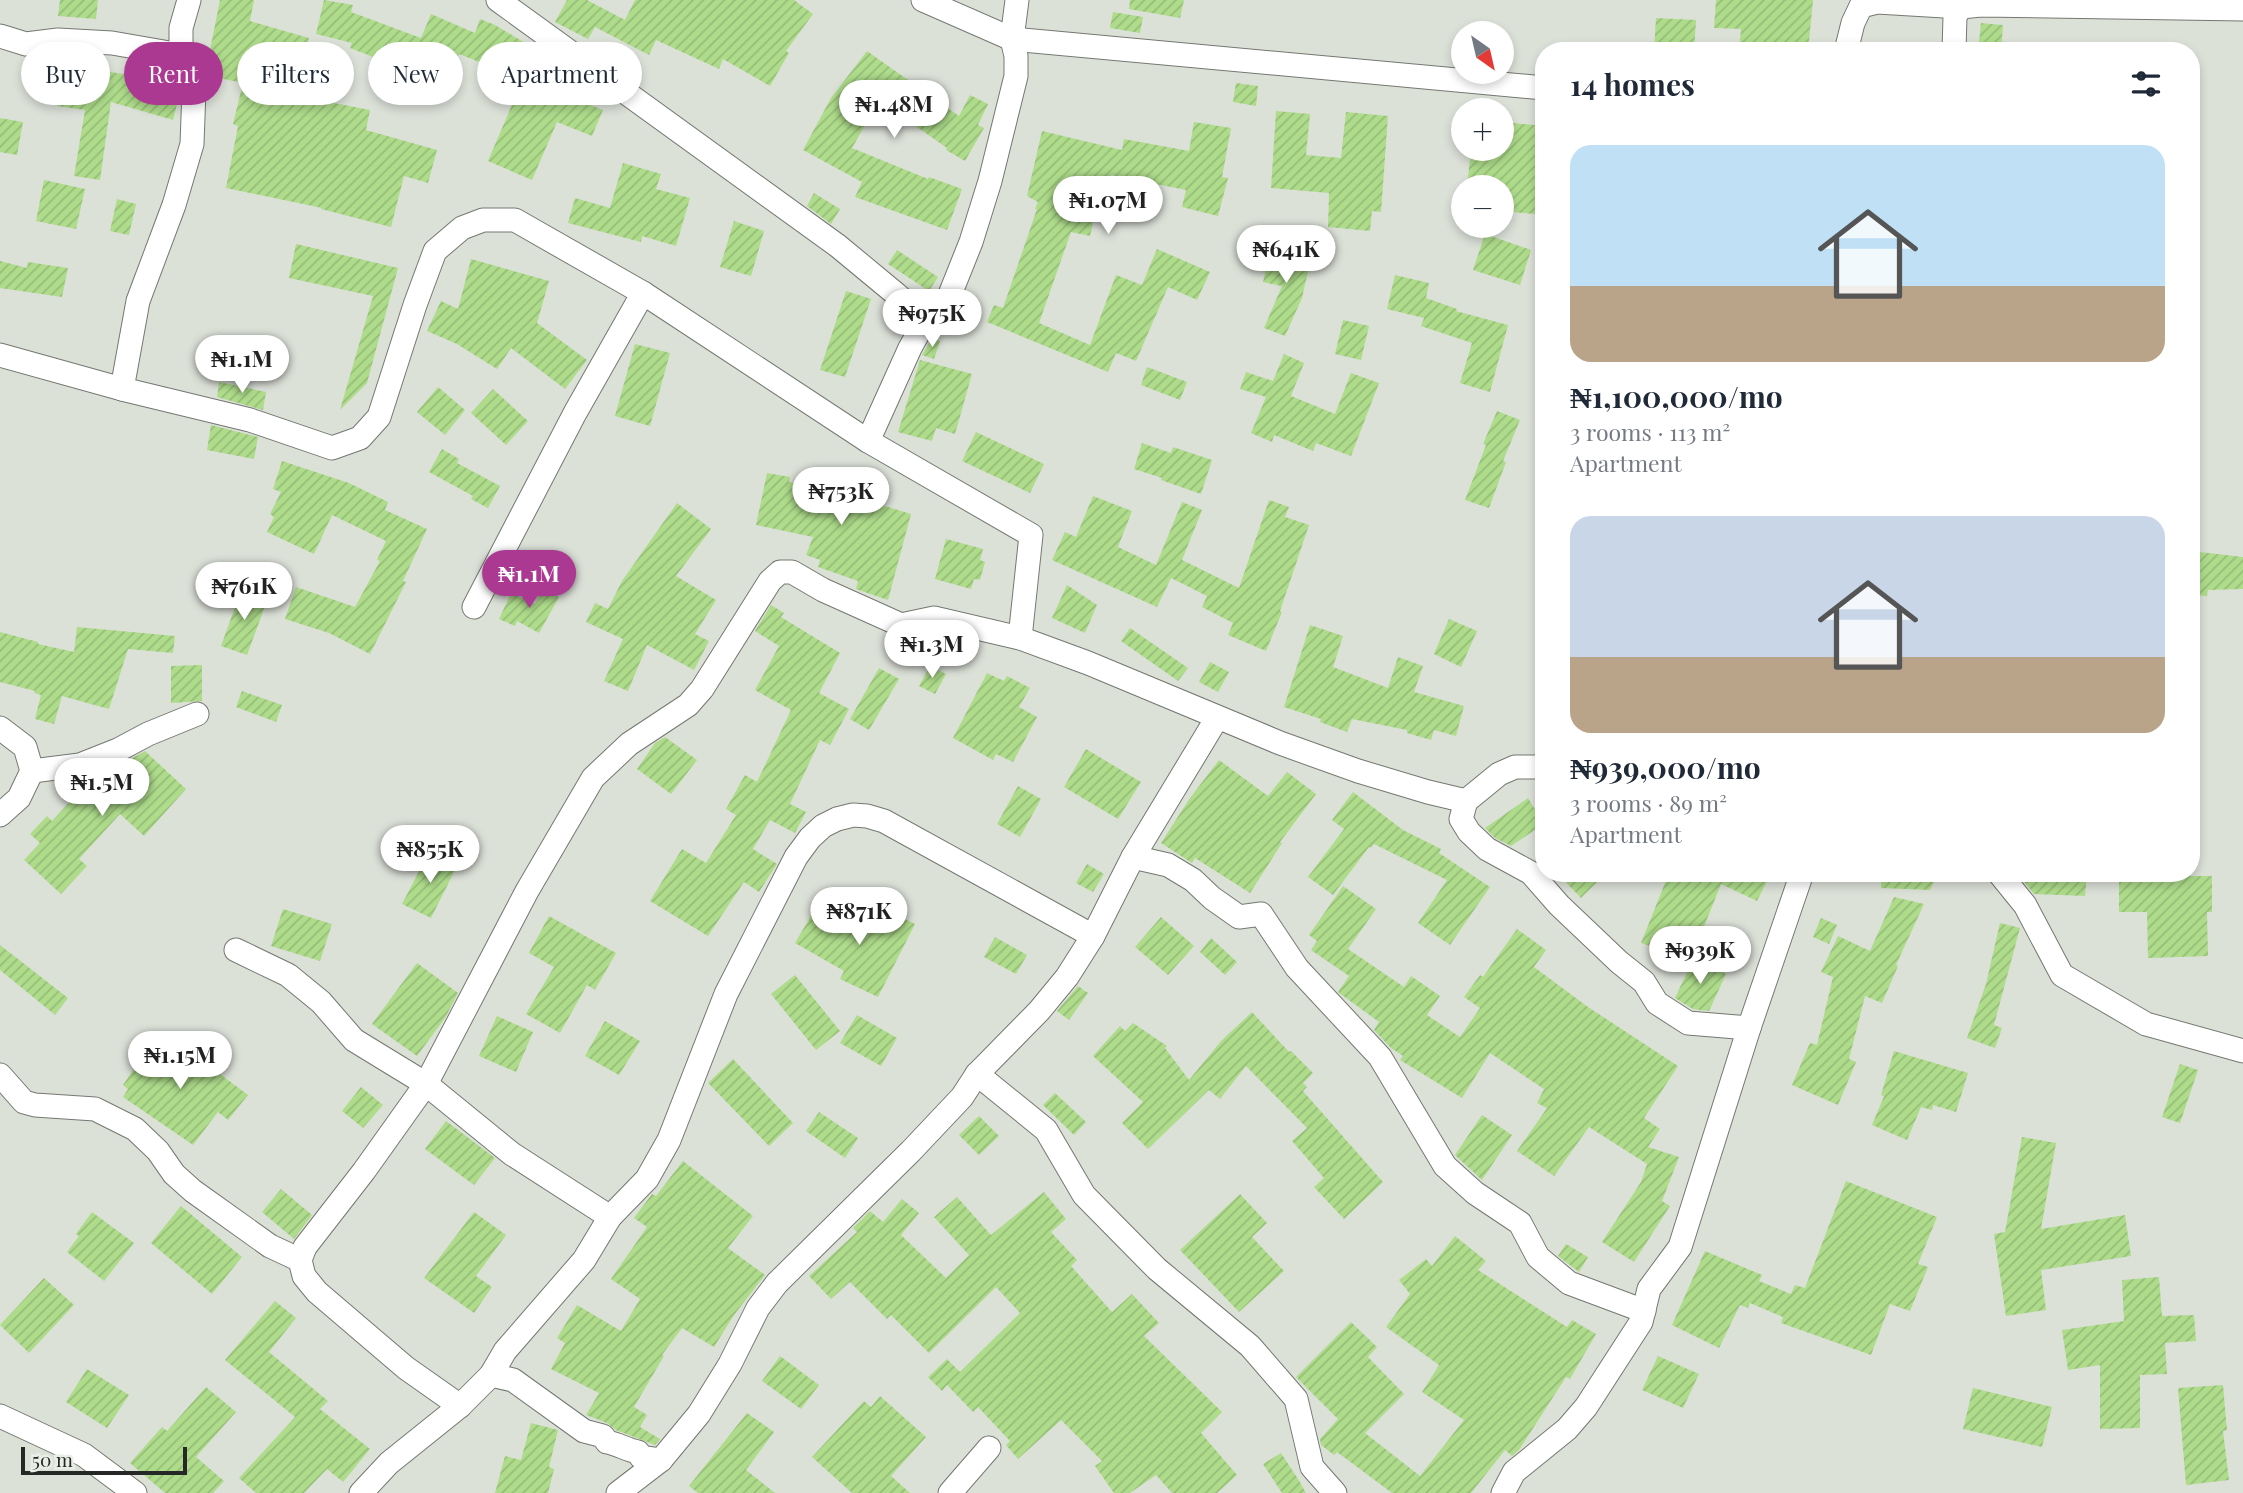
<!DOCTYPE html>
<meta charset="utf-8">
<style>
:root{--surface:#fff;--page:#f2f2f3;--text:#1f2937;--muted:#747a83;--accent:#ab3891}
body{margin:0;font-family:"Playfair Display",serif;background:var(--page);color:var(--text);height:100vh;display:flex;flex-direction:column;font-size:26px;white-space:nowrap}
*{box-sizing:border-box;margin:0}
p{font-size:23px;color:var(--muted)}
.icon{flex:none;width:38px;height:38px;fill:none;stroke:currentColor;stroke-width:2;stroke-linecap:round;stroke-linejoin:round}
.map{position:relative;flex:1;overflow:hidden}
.sheet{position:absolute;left:1535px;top:42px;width:665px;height:840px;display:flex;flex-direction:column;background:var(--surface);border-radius:28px;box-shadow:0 4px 10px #0003}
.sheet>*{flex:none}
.guide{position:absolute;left:21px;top:42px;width:665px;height:63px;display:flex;gap:14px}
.needle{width:46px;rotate:146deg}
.fabs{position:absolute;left:1451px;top:21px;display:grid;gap:14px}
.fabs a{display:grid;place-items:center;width:63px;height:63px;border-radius:50%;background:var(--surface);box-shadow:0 4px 10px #0003;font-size:35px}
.scale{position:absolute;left:21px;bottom:18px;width:166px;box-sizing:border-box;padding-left:7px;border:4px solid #262825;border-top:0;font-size:19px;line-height:24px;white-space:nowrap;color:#262825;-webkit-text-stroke:5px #e9eee6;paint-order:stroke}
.price{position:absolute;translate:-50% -60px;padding:0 16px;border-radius:24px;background:#fff;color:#222;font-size:23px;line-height:46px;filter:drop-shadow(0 2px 4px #0008)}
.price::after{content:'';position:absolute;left:50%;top:42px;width:21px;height:16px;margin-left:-10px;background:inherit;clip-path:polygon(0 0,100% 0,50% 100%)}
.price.active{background:var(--accent);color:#fff}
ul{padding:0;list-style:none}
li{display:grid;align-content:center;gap:14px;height:371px;padding:0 35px}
li span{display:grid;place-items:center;height:217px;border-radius:21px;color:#555}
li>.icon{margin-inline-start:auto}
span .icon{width:126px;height:126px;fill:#fffc;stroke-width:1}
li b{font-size:30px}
h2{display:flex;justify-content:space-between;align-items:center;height:84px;padding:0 35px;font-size:30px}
.pill{padding:0 24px;border-radius:32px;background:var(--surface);box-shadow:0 4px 10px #0003;font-size:24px;line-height:63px}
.pill.active{background:var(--accent);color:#fff}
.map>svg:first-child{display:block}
.building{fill:url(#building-hatch)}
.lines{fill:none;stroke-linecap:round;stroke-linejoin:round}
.minor-casing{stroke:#747871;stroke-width:25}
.minor{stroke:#fff;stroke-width:23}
</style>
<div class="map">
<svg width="2243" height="1493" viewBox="0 0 2243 1493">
<defs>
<pattern id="building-hatch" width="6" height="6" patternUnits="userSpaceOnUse" patternTransform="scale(1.75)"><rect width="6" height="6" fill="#aedc8b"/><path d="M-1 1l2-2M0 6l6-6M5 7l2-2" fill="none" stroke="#96bd78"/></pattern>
</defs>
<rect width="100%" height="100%" fill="#dce1d8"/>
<g class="building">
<path d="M60 0H98L96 19 58 16Z"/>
<path d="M220 0H254L250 21 309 38 297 80 337 85 334 103 370 110 366 130 437 150 428 183 404 176 391 227 321 209 322 208 226 188 238 126 233 124 243 83 205 75Z"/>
<path d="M324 0 353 5 351 12 421 38 431 14 475 33 480 19 495 25 532 47 515 76 459 54 452 71 388 43 381 60 350 48 352 43 316 34Z"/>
<path d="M567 0H587L625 20 635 0H794L813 14 786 51 789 53 770 86 723 59 719 69 656 40 649 55 595 27 588 39 555 22Z"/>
<path d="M1130 0H1184L1180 18 1129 9Z"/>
<path d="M1716 0H1813L1808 51H1739L1741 29 1714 28Z"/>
<path d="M1113 12 1143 17 1140 33 1110 28Z"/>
<path d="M1656 18 1696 20 1694 51H1654Z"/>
<path d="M1981 23 2003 25 2001 51H1978Z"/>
<path d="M867 51 959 116 970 95 988 104 978 125 984 128 965 161 946 150 947 148 887 106 885 108 878 102 852 148 928 179 929 177 962 189 947 230 855 197 862 182 803 150 831 98Z"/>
<path d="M64 57 99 62 98 70 136 76 178 88 180 92 173 120 111 102 100 180 74 176 85 110 57 106Z"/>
<path d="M525 68 559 81 555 91 603 110 592 136 557 122 532 180 488 161 514 100H513Z"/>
<path d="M1236 83 1258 86 1256 106 1233 102Z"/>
<path d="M1276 111 1310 114 1306 155 1341 158 1346 112 1388 116 1381 212 1372 211 1370 231 1328 227 1329 193 1271 188Z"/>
<path d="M0 118 23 122 17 155 0 152Z"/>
<path d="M1194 122 1231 128 1222 177 1228 178 1218 216 1182 207 1186 190 1111 175 1107 193 1100 192 1090 236 1071 232 1039 323 1090 345 1116 275 1142 285 1157 249 1210 272 1197 300 1168 287 1136 361 1116 353 1108 372 987 322 994 305 1003 308 1037 209H1035L1038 202 1027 196 1042 131 1122 150 1124 139 1189 151Z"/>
<path d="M1502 122 1544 126V215L1502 211V187H1467L1471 149H1502Z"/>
<path d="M623 163 661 174 656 189 690 198 676 246 642 236 641 242 568 223 575 198 610 208Z"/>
<path d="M44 180 85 189 76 229 36 221Z"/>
<path d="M814 193 840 209 831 224 807 206Z"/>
<path d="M117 199 136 204 129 235 110 231Z"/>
<path d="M734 221 764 231 751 276 720 267Z"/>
<path d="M1485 234 1531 250 1520 285 1473 270Z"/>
<path d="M296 244 398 268 367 383 340 410 373 296 289 278Z"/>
<path d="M1272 244 1312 253 1302 298 1285 336 1264 328 1282 286 1263 282Z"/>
<path d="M897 250 938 277 929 291 888 264Z"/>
<path d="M471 259 549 281 537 323 587 360 565 389 511 348 497 369 457 344 427 331 441 301 458 309Z"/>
<path d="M0 261 27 268 28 262 68 268 62 297 0 288Z"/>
<path d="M1395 275 1429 283 1426 298 1457 309 1456 311 1508 325 1490 392 1460 383 1472 343 1421 326 1424 318 1387 309Z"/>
<path d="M846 291 871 299 845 377 820 370Z"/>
<path d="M1343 320 1369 326 1361 360 1335 354Z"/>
<path d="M932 338 940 341 934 359 922 355Z"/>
<path d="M635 344 670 353 650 426 615 416Z"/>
<path d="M1284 354 1304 363 1291 396 1335 414 1351 373 1379 383 1351 456 1316 443 1313 451 1274 435 1272 442 1251 433 1266 397 1240 389 1246 372 1273 381Z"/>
<path d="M920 360 972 374 955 434 936 428 932 441 898 432Z"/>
<path d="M1147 367 1187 382 1180 400 1141 385Z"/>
<path d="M219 382 266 392 263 410 217 397Z"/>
<path d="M438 387 465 410 445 435 417 412Z"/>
<path d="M493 389 528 421 506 445 471 413Z"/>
<path d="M1497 411 1520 420 1503 461 1506 462 1489 508 1465 500 1486 445 1483 444Z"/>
<path d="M211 425 258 437 254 459 207 450Z"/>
<path d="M976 432 1044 464 1030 493 962 461Z"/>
<path d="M1142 443 1171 453 1173 447 1212 460 1201 494 1161 480 1162 478 1134 469Z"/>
<path d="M442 449 459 459 457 463 500 486 488 508 471 499 473 496 429 472Z"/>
<path d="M282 461 349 483 388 502 385 510 427 529 403 581 406 582 370 654 329 633 285 619 296 587 355 607 380 561 377 560 386 541 332 515 314 554 267 532 274 517 270 514 281 492 273 489Z"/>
<path d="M858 467 884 475 875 503 911 514 888 600 856 589 858 581 818 567 820 560 806 555 813 537 756 525 767 473 790 477 789 482 849 494Z"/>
<path d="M1093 496 1132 511 1118 547 1156 565 1182 502 1202 510 1182 560 1239 588 1269 500 1289 507 1285 517 1309 525 1280 611 1282 612 1266 651 1228 635 1233 623 1202 607 1207 596 1171 578 1157 607 1052 560 1065 532 1076 537Z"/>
<path d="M677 503 711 529 676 576 716 600 695 634 709 641 694 670 647 645 628 691 604 681 623 639 586 622 595 603 608 609 622 581Z"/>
<path d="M946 539 983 549 980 560 985 562 980 580 974 579 971 589 935 579Z"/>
<path d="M2191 551 2243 557V589L2208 590 2207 596 2191 595Z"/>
<path d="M1067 585 1097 605 1085 633 1052 618Z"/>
<path d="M242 588 268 598 247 655 221 646Z"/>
<path d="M544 588 559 597 539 633 517 621 515 626 499 619 511 593 535 604Z"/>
<path d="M771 605 784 613 781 617 840 653 819 693 849 709 830 745 820 740 790 804 806 812 795 833 770 820 753 849 777 864 759 892 744 882 708 936 650 901 682 849 706 863 736 815 726 809 745 775 757 782 791 710 755 690 779 646 755 631Z"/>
<path d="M1449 619 1477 631 1461 667 1434 654Z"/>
<path d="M1310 625 1343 636 1333 667 1388 688 1398 657 1423 666 1414 692 1464 706 1456 736 1434 730 1431 740 1407 733V730L1352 719 1347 732 1320 722 1321 719 1284 707Z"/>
<path d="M77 627 175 636 173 653 128 649 109 709 62 696 54 724 35 719 41 695 34 693 35 691 0 682V632L38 642V644L74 652Z"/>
<path d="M1130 628 1188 668 1178 681 1121 641Z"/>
<path d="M1210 662 1229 672 1218 692 1199 682Z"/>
<path d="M202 665V701L171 703V666Z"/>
<path d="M930 666 946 674 935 694 919 686Z"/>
<path d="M879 668 899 679 869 730 850 719Z"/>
<path d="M987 673 1004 681 1007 676 1030 688 1019 707 1037 717 1013 762 996 754 993 760 953 738Z"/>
<path d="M242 691 282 705 276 722 236 707Z"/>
<path d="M665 737 697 760 671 794 637 769 655 743Z"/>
<path d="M1086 749 1141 782 1118 819 1064 787Z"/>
<path d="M145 751 186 789 144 836 120 814 79 859 87 866 61 894 24 860 40 843 30 834 47 816 52 821 77 794 88 805 121 770 119 768 124 763Z"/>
<path d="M1219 760 1268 796 1287 772 1316 794 1280 842 1282 843 1250 893 1195 858 1192 863 1161 843 1190 798Z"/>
<path d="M1018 786 1041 799 1020 837 997 824Z"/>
<path d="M1353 792 1403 830 1441 849 1439 853 1490 887 1450 945 1418 923 1447 880 1374 844 1371 848 1369 847 1333 895 1308 877 1344 829 1332 820Z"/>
<path d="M1528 798 1544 824 1511 846 1495 838 1485 828Z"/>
<path d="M429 852 457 866 431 918 402 904Z"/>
<path d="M1087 864 1104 874 1093 892 1076 883Z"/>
<path d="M1557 873H1606L1581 898Z"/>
<path d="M1669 873H1771L1757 901 1721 884 1688 967 1651 953 1653 947 1641 943Z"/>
<path d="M1881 873H1938L1930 890 1881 888Z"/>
<path d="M2022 873H2087L2085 896 2034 894 2022 879Z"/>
<path d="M2119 876H2212V912H2207L2208 956 2148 958 2147 912H2119Z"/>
<path d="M1343 886 1376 909 1348 949 1404 987 1411 976 1440 996 1427 1015 1460 1037 1480 1008 1464 997 1480 975 1483 977 1517 929 1546 950 1534 967 1588 1007 1678 1066 1644 1118 1660 1129 1648 1147 1679 1157 1662 1201 1670 1206 1634 1262 1602 1242 1641 1182 1647 1164 1589 1127 1554 1176 1517 1151 1547 1108 1537 1103 1544 1089 1490 1053 1462 1098 1400 1060 1403 1056 1391 1048 1374 1030 1379 1022 1338 992 1349 976 1311 950 1317 941 1309 935Z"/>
<path d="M1894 897 1924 904 1896 965 1898 966 1882 1003 1865 996 1849 1059 1856 1062 1838 1105 1792 1085 1810 1043 1817 1045 1833 977 1821 972 1838 936 1870 951Z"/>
<path d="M877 905 915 924 878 997 840 979 844 971 795 943 815 909 861 935Z"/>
<path d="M283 909 332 924 320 961 271 946Z"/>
<path d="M549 916 616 953 595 990 587 985 560 1033 526 1014 554 967 529 953Z"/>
<path d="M1161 917 1194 946 1168 975 1135 947Z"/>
<path d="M1821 918 1837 925 1829 944 1813 937Z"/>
<path d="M2000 923 2020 928 1994 1025 2002 1028 1995 1048 1967 1038 1986 984Z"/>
<path d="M995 937 1027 955 1016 974 984 957Z"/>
<path d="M1211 938 1237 962 1225 975 1200 952Z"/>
<path d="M0 945 68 998 55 1015 0 970Z"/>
<path d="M1694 958 1726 974 1709 1011 1693 1009 1675 998Z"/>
<path d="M417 963 458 993 445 1018 417 1056 372 1024Z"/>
<path d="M795 975 840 1031 816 1050 771 994Z"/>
<path d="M1078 986 1088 993 1069 1020 1057 1011Z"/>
<path d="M1252 1012 1289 1052 1291 1051 1313 1073 1303 1083 1307 1087 1303 1091 1383 1182 1344 1219 1314 1187 1324 1178 1292 1141 1307 1128 1246 1066 1220 1099 1209 1090 1148 1149 1122 1123 1143 1102 1093 1056 1120 1026 1125 1031 1133 1023 1167 1046 1165 1048 1189 1080 1221 1041Z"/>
<path d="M857 1015 897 1038 881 1066 840 1043Z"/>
<path d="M497 1016 533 1032 516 1072 479 1056Z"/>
<path d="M605 1021 640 1041 619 1075 585 1056Z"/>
<path d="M157 1035 205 1069 208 1065 248 1095 228 1120 218 1112 193 1145 123 1097 128 1089 123 1085Z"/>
<path d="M1894 1051 1968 1073 1956 1112 1933 1105 1932 1110 1921 1107 1907 1140 1872 1125 1884 1096 1881 1095Z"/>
<path d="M733 1059 793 1123 769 1146 708 1083Z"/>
<path d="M2180 1064 2198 1070 2180 1123 2162 1117Z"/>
<path d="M361 1087 383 1105 363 1128 342 1111Z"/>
<path d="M1055 1093 1086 1122 1074 1135 1043 1105Z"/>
<path d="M819 1112 858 1138 845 1158 806 1131Z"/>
<path d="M1482 1115 1512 1135 1482 1180 1455 1155Z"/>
<path d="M979 1116 999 1136 979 1155 959 1135Z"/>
<path d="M446 1121 495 1158 474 1185 425 1149Z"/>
<path d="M2022 1137 2056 1143 2041 1229 2125 1215 2131 1256 2041 1270 2046 1310 2006 1316 1994 1234 2005 1232Z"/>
<path d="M683 1161 753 1216 728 1248 765 1275 734 1315 714 1347 682 1328 662 1355 664 1356 634 1407 647 1415 640 1427 660 1439 655 1445 616 1430 607 1423 586 1415 599 1393 551 1369 565 1343 557 1338 577 1305 621 1331 640 1299 611 1279 647 1227 634 1218 652 1194 656 1196Z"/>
<path d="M1846 1181 1937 1217 1918 1264 1928 1267 1910 1311 1890 1304 1871 1355 1781 1323 1783 1317 1750 1303 1748 1308 1740 1305 1719 1348 1672 1325 1705 1251 1762 1275 1759 1281 1791 1294 1795 1285 1805 1288Z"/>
<path d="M281 1189 312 1215 294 1239 262 1212Z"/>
<path d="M1044 1192 1066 1219 1051 1232 1077 1260 1071 1266 1112 1312 1132 1294 1159 1323 1144 1336 1222 1412 1201 1433 1237 1475 1217 1493H1172L1156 1475 1130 1493H1114L1095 1466 1102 1461 1061 1420 1018 1459 1006 1445 1010 1441 978 1407 973 1412 947 1385 942 1391 928 1377 947 1359 960 1372 1020 1313 996 1287 929 1353 891 1315 887 1319 850 1282 831 1299 809 1276 857 1232 853 1228 870 1211 883 1222 902 1199 919 1213 901 1235 946 1278 969 1255 934 1217 957 1197 991 1235Z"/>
<path d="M1240 1194 1267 1223 1252 1237 1284 1271 1239 1312 1180 1250Z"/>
<path d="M181 1206 242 1257 212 1294 151 1243Z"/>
<path d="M92 1212 134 1243 104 1281 67 1252 79 1236 76 1234Z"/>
<path d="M474 1212 506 1235 476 1276 492 1287 474 1313 424 1278Z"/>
<path d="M1455 1236 1486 1261 1478 1270 1567 1327 1572 1320 1596 1334 1570 1379 1566 1377 1519 1450 1512 1456 1505 1450 1471 1493H1392L1337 1452 1334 1455 1321 1445 1320 1439 1338 1419 1296 1377 1351 1322 1377 1347 1368 1357 1404 1394 1365 1433 1420 1476 1464 1420 1422 1392 1439 1365 1386 1327 1410 1294 1399 1280 1426 1259 1432 1266Z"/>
<path d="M1566 1244 1588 1257 1579 1272 1558 1256Z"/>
<path d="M2159 1277 2162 1316 2194 1315 2196 1341 2165 1343 2167 1374 2140 1375V1428L2100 1429V1365L2068 1370 2062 1330 2124 1321 2122 1280Z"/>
<path d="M44 1278 74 1305 29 1353 0 1325Z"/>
<path d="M275 1301 296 1318 269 1352 328 1401 320 1409 370 1449 343 1482 327 1469 304 1493H256L239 1478 295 1417 225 1360Z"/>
<path d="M780 1356 819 1385 801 1409 762 1381Z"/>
<path d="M1658 1356 1699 1374 1683 1408 1642 1390Z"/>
<path d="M87 1369 129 1395 107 1428 66 1402Z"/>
<path d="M2223 1385 2227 1430 2223 1431 2229 1480 2186 1485 2178 1388Z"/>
<path d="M206 1387 236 1412 196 1457 224 1481 213 1493H165L130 1463 162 1427 167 1431Z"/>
<path d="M1973 1388 2052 1407 2042 1447 1963 1429Z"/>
<path d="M880 1396 926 1437 891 1476 910 1493H852L812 1457 864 1401 871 1407Z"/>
<path d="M747 1413 774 1432 746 1470 775 1493H698L689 1486Z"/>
<path d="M531 1423 558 1430 549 1467 554 1469 548 1493H495L505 1456 521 1460Z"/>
<path d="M1281 1453 1298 1479 1306 1493H1282L1263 1464Z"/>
</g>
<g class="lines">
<g class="minor-casing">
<g id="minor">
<path d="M498 0 838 246 896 294 925 321"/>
<path d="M923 0 1012 39 1544 88"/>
<path d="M0 36 26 44 58 40 112 43 181 55"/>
<path d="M1846 51 1853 23 1861 6 1877 2 1961 7"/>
<path d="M1954 51 1955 16 1961 7 1981 5 2243 9"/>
<path d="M0 355 122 389 250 420 332 448 360 438 379 417 415 305 435 251 462 228 483 220H515L643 293 868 441 1031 535 1020 638"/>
<path d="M122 389 138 301 174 205 192 144 194 90 181 55V28L189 0"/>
<path d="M868 441 910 348 925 321 947 302 971 242 990 181 1016 76V56L1012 39 1017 0"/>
<path d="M474 607 575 413 643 293"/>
<path d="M0 728 25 747 32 771 19 798 0 815"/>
<path d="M1544 767H1515L1499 774 1466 801 1461 819 1469 832 1487 849 1531 873 1559 905 1619 962 1644 982 1657 1003 1688 1023 1749 1028"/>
<path d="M32 771 80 765 118 750 148 734 197 714"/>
<path d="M1133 857 1168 865 1193 880 1212 898 1239 917 1261 914 1297 968 1380 1057 1445 1166 1475 1193 1520 1223 1538 1257 1569 1283 1644 1311"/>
<path d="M1999 873 2025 905 2062 975 2146 1024 2243 1051"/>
<path d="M236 950 288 975 321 1002 354 1040 426 1084 512 1154 610 1217"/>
<path d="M977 1074 1046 1130 1084 1195 1157 1269 1250 1346 1296 1399 1312 1467 1335 1493"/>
<path d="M0 1075 24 1102 35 1105 95 1109 135 1129 158 1151 174 1174 193 1191 270 1246 300 1260"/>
<path d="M491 1375 513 1380 584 1431 603 1436 607 1442C618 1444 627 1450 638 1452L641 1457 661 1460"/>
<path d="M460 1406 406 1368 317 1292 304 1276 300 1260 305 1247 364 1171 426 1084 527 891 593 778 629 744 688 705 702 689 770 581 780 572H792L823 590 901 625 934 618 1020 638 1088 663 1280 743 1358 771 1428 792 1466 801"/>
<path d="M0 1416 84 1455 135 1493"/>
<path d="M361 1493 389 1463 460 1406 491 1375 505 1351 584 1260 610 1217 647 1179 669 1140 726 994 796 857 810 838 823 826 837 819 853 815 867 816 884 821 1093 936"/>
<path d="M618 1493 661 1460 699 1414 730 1364 758 1308 777 1283 911 1151 962 1097 977 1074 1039 1011 1067 977 1093 936 1133 857 1217 718"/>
<path d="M950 1493 989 1448"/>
<path d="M1503 1493 1514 1472 1567 1429 1586 1407 1641 1322 1649 1289 1680 1247 1749 1028 1802 873"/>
</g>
</g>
<use href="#minor" class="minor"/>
</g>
</svg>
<div class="fabs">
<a><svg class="needle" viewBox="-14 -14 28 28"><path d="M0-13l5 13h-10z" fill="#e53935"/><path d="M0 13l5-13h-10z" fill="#747a83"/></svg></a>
<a>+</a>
<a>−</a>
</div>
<div class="scale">50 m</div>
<b class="price" style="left:894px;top:140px">₦1.48M</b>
<b class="price" style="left:1108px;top:236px">₦1.07M</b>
<b class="price" style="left:1286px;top:285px">₦641K</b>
<b class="price" style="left:932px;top:349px">₦975K</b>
<b class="price" style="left:242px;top:395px">₦1.1M</b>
<b class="price" style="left:841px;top:527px">₦753K</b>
<b class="price active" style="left:529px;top:610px">₦1.1M</b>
<b class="price" style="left:244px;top:622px">₦761K</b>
<b class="price" style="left:932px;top:680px">₦1.3M</b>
<b class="price" style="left:102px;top:818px">₦1.5M</b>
<b class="price" style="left:430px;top:885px">₦855K</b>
<b class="price" style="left:859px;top:947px">₦871K</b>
<b class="price" style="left:1700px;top:986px">₦939K</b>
<b class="price" style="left:180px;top:1091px">₦1.15M</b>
<div class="guide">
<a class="pill">Buy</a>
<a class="pill active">Rent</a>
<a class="pill">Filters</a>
<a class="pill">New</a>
<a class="pill">Apartment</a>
</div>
<section class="sheet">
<h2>14 homes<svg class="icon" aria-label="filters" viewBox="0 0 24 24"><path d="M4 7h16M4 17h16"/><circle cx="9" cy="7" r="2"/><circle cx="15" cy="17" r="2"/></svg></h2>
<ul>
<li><span style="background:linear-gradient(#bfe0f5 65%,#b9a48a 0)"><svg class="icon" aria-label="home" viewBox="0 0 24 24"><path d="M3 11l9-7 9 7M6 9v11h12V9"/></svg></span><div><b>₦1,100,000/mo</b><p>3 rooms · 113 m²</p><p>Apartment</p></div></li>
<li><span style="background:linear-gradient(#c9d6e8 65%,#b9a48a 0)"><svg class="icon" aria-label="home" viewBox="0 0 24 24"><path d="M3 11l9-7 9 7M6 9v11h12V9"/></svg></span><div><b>₦939,000/mo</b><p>3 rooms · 89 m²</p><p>Apartment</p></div></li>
</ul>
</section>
</div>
